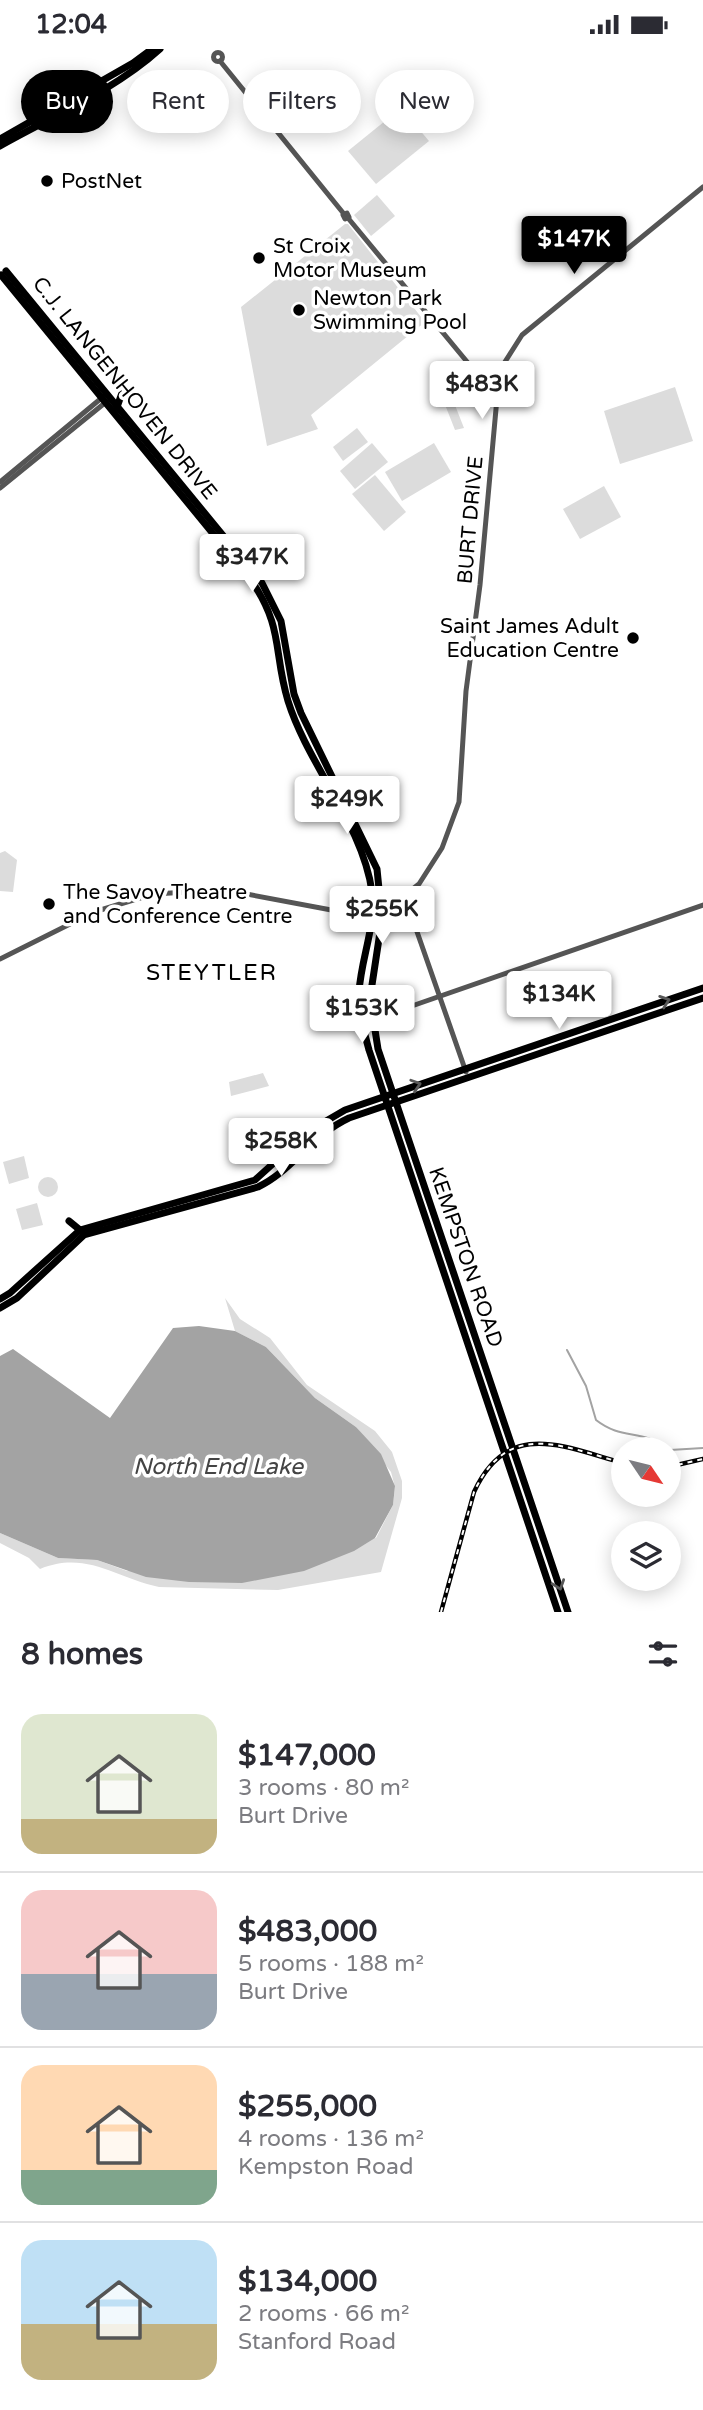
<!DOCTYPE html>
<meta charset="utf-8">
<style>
:root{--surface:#fff;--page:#f7f7f7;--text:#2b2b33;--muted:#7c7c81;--line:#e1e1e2;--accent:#000}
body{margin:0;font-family:"Varela Round",sans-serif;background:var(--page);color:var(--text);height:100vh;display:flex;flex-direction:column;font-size:26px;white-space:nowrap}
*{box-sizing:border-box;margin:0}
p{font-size:23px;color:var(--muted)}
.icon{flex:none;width:38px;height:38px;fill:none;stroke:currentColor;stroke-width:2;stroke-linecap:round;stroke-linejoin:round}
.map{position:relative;height:1563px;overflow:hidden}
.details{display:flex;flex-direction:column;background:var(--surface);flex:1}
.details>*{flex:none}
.banner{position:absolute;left:21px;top:21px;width:662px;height:63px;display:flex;gap:14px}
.needle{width:46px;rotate:125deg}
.tools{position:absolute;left:611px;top:1388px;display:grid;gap:14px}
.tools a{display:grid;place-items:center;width:70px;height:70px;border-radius:50%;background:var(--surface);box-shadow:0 4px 18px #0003;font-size:35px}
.price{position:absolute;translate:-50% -60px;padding:0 16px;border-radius:7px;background:#fff;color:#222;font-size:23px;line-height:46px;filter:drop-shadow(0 2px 4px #0008)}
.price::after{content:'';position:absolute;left:50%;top:42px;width:21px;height:16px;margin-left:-10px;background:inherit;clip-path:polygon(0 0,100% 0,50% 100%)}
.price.selected{background:var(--accent);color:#fff}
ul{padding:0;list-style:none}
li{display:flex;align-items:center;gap:21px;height:175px;padding:0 21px}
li+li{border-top:2px solid var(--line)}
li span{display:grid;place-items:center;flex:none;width:196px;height:140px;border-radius:21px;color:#555}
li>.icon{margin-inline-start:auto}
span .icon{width:84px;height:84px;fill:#fffc;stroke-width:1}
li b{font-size:30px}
h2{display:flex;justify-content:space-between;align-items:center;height:84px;padding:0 21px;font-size:30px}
.tag{padding:0 24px;border-radius:32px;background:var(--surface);box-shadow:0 4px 18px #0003;font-size:24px;line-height:63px}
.tag.selected{background:var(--accent);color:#fff}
.status{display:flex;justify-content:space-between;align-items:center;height:49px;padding:0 35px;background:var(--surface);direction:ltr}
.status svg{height:19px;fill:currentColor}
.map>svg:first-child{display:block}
.green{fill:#dcdcdc}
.water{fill:#a3a3a3}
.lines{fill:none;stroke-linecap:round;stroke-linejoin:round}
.stream{stroke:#a3a3a3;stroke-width:2}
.minor{stroke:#555;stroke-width:5}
.major{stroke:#000;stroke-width:7}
.rail-casing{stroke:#000;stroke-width:4.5}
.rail{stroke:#fff;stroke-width:2;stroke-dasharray:5;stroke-linecap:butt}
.oneway{stroke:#595959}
.poi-dot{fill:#000;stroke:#fff;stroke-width:2.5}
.labels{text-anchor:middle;stroke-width:7;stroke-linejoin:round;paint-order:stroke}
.poi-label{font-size:21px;fill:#000;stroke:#fff;text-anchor:start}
.street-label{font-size:21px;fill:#000;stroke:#fff}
.neighbourhood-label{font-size:23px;letter-spacing:2px;fill:#000;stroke:#fff}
.water-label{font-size:23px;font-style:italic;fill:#444;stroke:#fff}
</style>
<div class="status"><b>12:04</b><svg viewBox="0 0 49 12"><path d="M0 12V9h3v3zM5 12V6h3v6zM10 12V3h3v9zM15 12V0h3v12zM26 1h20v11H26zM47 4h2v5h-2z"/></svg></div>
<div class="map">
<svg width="703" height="1563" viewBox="0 0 703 1563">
<rect width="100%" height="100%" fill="#fff"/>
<g class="green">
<path d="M401 59 429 92 376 135 348 102Z"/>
<path d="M377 146 395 167 371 187 354 166Z"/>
<path d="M345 175H348L425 273 311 366 318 380 267 397 241 258Z"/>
<path d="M675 338 693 392 620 415 604 362Z"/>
<path d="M451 346 464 379 455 381 442 348Z"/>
<path d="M357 379 368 393 343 412 333 398Z"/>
<path d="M372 394 388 413 355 440 340 422Z"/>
<path d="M434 394 451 423 402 452 385 423Z"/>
<path d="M375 426 406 463 384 482 352 445Z"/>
<path d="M604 437 621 468 580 490 563 460Z"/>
<path d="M5 802 17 811 13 843 0 842V804Z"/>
<path d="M263 1024 269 1037 231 1047 229 1033Z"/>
<path d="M24 1107 29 1129 9 1135 3 1113Z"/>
<circle cx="48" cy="1138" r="10"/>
<path d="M37 1154 43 1176 22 1181 16 1160Z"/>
<path d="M225 1249 240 1270 270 1289 307 1336 375 1382 392 1403 402 1432V1449L381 1523 278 1541 159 1538C116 1529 86 1501 40 1520L29 1509 0 1494V1484L58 1509 97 1511 127 1522 376 1489 393 1456 395 1438 391 1423 356 1378 315 1349 266 1298 235 1282Z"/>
</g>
<path class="water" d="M199 1277 235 1282 266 1298 315 1349 356 1378 381 1405 395 1437 393 1456 375 1489 354 1502 304 1522 242 1534 189 1533 146 1528 97 1511 58 1509 0 1484V1307L13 1300 110 1369 173 1279Z"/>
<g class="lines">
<g class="stream">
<path d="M567 1301 586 1337 596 1371C623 1392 641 1379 668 1400"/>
<path d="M670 1401 703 1399"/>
</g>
<g class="minor">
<circle cx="218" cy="8" r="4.5"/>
<path d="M220 12 344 165"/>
<path d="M347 164 349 168 345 170 343 166Z"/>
<path d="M348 169 497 349"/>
<path d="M0 433 104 347"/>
<path d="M0 439 106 353"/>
<path d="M418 838 415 877 466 1023"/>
<path d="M0 910 94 863 153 845 225 841 342 863 395 854 419 835 442 799 459 753 466 642 480 536 497 349 503 316 522 286 703 138"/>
<path d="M361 970 406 959 703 856"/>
</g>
<g class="major">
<path d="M0 90 133 14 152 0"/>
<path d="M0 97C53 67 115 41 160 0"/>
<path d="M6 222 262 534 281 572 294 645 301 664 377 820 382 870 370 949 378 1000 568 1563"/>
<path d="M1 226 251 531C284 579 273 602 288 652 308 716 363 776 372 843 376 878 361 909 359 943 358 963 364 982 369 1001L558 1563"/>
<path d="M117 358 122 344"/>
<path d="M383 841 391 850 402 851"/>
<path d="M360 861 372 872"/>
<path d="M383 875 402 851"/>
<path d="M69 1172 80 1181"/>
<path d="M0 1250 10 1244 80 1181 255 1131 309 1082 345 1061 703 939"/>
<path d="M0 1259 17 1249 84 1186 258 1138C292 1122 312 1086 349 1069L703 949"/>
</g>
<g class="rail-casing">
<g id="rail">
<path d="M668 1418 703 1410"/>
<path d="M441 1563 474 1443C508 1369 564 1398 623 1414"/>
</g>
</g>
<use href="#rail" class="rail"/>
</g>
<defs><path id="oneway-chevron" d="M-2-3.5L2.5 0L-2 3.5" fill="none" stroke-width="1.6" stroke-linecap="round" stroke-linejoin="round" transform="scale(1.75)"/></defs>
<g class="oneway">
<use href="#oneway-chevron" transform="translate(665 952) rotate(-19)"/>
<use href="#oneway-chevron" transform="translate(416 1036) rotate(-18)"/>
<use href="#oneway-chevron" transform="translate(559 1536) rotate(71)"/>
</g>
<g class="poi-dot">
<circle cx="47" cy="132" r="7"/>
<circle cx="259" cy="209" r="7"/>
<circle cx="299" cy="261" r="7"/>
<circle cx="633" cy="589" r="7"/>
<circle cx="49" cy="855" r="7"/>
</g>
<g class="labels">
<g class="poi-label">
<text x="61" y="139">PostNet</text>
<text x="273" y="204">St Croix<tspan x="273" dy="24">Motor Museum</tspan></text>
<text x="313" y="256">Newton Park<tspan x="313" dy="24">Swimming Pool</tspan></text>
<text x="619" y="584" text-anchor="end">Saint James Adult<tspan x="619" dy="24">Education Centre</tspan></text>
<text x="63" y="850">The Savoy Theatre<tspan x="63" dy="24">and Conference Centre</tspan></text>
</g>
<g class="street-label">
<text transform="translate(125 339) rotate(51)" y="7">C.J. LANGENHOVEN DRIVE</text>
<text transform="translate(470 471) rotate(-85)" y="7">BURT DRIVE</text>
<text transform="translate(466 1208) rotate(71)" y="7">KEMPSTON ROAD</text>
</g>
<g class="neighbourhood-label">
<text x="212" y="931">STEYTLER</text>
</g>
<g class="water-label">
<text x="218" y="1425">North End Lake</text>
</g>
</g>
</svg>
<div class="tools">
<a><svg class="needle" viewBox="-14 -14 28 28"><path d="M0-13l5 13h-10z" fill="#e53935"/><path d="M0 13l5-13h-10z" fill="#7c7c81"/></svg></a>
<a><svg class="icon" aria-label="layers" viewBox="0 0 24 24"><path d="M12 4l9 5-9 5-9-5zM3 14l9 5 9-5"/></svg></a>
</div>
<b class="price selected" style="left:574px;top:227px">$147K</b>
<b class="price" style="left:482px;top:372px">$483K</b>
<b class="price" style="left:252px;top:545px">$347K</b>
<b class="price" style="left:347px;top:787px">$249K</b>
<b class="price" style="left:382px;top:897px">$255K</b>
<b class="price" style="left:559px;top:982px">$134K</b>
<b class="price" style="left:362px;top:996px">$153K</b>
<b class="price" style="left:281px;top:1129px">$258K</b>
<div class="banner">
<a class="tag selected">Buy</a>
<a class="tag">Rent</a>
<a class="tag">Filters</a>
<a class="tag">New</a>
</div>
</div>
<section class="details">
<h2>8 homes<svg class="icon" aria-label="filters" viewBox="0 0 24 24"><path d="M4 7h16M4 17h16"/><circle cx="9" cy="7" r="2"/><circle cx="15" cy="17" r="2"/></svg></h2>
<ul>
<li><span style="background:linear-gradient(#dfe7d0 75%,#c2b280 0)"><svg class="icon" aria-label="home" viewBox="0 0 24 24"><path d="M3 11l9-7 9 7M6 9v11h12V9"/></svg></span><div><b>$147,000</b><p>3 rooms · 80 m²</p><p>Burt Drive</p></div></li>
<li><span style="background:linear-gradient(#f6c9c9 60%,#9aa5b1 0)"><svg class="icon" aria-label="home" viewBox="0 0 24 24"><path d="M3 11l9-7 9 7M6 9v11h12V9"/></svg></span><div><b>$483,000</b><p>5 rooms · 188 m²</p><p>Burt Drive</p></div></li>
<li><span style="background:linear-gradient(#ffd9b3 75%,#7fa58c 0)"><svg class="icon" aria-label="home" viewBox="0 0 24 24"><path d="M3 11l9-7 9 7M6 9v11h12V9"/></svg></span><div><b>$255,000</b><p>4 rooms · 136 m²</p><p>Kempston Road</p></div></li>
<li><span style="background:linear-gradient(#bfe0f5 60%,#c2b280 0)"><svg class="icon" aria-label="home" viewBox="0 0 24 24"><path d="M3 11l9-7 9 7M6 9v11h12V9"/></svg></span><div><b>$134,000</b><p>2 rooms · 66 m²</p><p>Stanford Road</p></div></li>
</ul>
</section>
